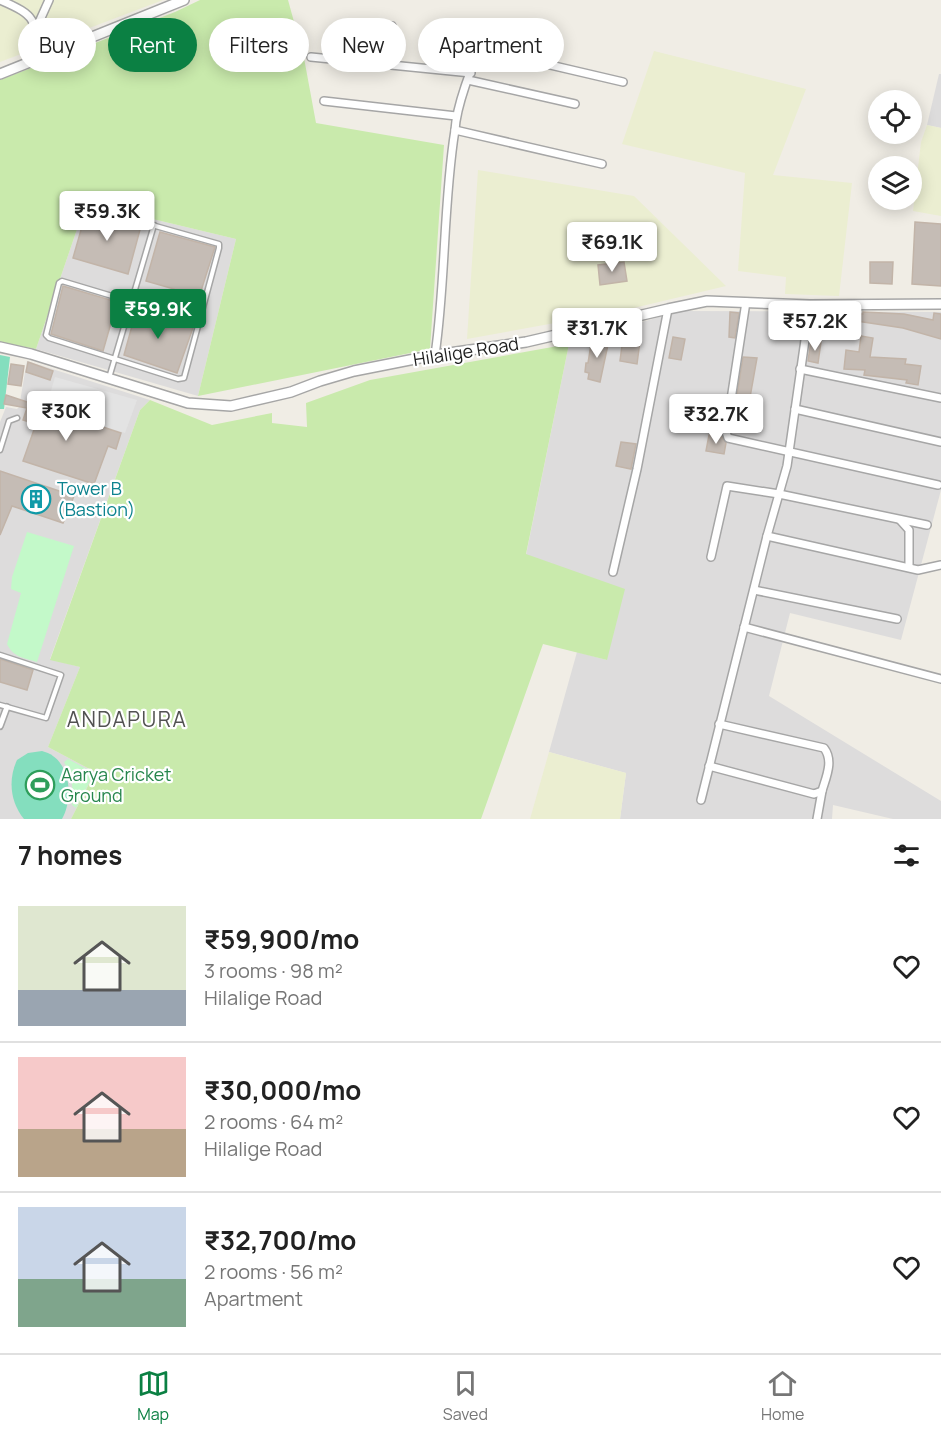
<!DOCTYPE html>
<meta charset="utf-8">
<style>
:root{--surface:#fff;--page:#f2f2f2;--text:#222;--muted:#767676;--line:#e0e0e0;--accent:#0b8043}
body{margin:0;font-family:Manrope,sans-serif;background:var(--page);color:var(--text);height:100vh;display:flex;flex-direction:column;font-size:22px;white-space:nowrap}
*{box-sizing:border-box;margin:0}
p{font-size:20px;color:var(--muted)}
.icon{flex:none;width:33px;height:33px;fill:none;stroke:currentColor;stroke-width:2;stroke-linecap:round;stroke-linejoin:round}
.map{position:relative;height:819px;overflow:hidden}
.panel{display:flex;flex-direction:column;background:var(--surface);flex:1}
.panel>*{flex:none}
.guide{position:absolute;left:18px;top:18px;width:600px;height:54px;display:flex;gap:12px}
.tools{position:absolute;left:868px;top:90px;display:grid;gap:12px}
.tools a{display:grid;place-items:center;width:54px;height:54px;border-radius:50%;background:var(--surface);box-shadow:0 3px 15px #0003;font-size:30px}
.price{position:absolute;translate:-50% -51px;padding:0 14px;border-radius:6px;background:#fff;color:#222;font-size:20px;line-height:39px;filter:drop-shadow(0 2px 3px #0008)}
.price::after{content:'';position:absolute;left:50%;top:36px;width:18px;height:14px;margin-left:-9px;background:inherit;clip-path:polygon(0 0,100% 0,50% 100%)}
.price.on{background:var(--accent);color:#fff}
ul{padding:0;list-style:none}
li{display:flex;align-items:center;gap:18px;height:150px;padding:0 18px}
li+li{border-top:2px solid var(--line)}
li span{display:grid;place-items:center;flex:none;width:168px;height:120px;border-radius:0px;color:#555}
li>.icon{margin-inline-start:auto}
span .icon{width:72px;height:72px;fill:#fffc;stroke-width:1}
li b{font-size:26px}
h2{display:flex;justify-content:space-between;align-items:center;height:72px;padding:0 18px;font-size:26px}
.pill{padding:0 21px;border-radius:27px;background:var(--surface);box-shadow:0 3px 15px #0003;font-size:21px;line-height:54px}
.pill.on{background:var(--accent);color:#fff}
.menu{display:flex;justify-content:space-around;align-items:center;height:84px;border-top:2px solid var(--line);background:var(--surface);font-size:16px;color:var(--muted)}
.menu a{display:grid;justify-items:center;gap:3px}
.menu .on{color:var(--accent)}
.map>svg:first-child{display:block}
.residential{fill:#dddcdc}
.farmland{fill:#ebeed1}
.grass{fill:#c9eaac}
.park{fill:#c3f9c9}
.pitch{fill:#84debe}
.parking{fill:#e3e3e3}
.building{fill:#c5bcb5;stroke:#c2b4a8;stroke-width:1.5}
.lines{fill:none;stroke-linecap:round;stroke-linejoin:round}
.service-casing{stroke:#a6a6a6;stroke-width:7}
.pedestrian-casing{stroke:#a6a6a6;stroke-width:8}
.minor-casing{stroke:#a6a6a6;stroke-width:10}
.tertiary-casing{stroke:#a6a6a6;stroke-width:12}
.service{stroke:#fff;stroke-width:4}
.pedestrian{stroke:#fff;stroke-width:5}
.minor{stroke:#fff;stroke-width:7}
.tertiary{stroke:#fff;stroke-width:9}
.labels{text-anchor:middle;stroke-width:4.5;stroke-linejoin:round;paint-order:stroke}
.street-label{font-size:18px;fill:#1f1f1f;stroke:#fff}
.culture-label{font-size:18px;fill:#0d838f;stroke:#fff;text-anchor:start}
.leisure-label{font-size:18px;fill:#27864d;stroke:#fff;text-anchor:start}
.quarter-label{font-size:21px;letter-spacing:1.5px;fill:#525252;stroke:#fff}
</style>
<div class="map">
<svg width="941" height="819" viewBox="0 0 941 819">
<rect width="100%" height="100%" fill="#f0ede5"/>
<g class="residential">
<path d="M939 74H941V128L927 125Z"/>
<path d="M86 203 236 239 198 396 36 349Z"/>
<path d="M679 311 941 312V490L901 640 790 613 769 696 941 801V819H893L833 805 832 819H620L626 773 549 752 577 652 607 660 526 555 569 344Z"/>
<path d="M27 361 150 400 140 410 50 659 80 667 48 747 95 772 71 819H0V422L6 407 17 409 19 407Z"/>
</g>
<g class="farmland">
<path d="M0 0H163L0 62Z"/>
<path d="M654 51 806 89 773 175 852 183 839 296 785 294 786 277 738 271 745 173 622 144Z"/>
<path d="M927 125 941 128V216L913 211 921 142Z"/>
<path d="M478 170 634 196 726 286 621 311 467 339Z"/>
<path d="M549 752 626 773 620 819H530Z"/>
</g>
<g class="grass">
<path d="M200 0H288L304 58 316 123 444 145 430 349 198 396 236 239 86 203 36 349 0 342V80L175 12Z"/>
<path d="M569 344 526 554 625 589 607 660 543 644 481 819H71L95 772 48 747 80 667 50 660 140 410 150 400 212 425 272 413V423L307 427 306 403 370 380Z"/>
</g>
<g class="park">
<path d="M27 532 74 546 37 662C24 658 13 657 7 644L21 593 11 589 12 577Z"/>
<path d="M68 759 94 773 76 808 72 805C74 790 72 776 64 762Z"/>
</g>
<g class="pitch">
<path d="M0 355 10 357 4 409H0Z"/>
<path d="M42 751C71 758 74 798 62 819H24C10 802 8 779 17 760L28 753Z"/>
</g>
<path class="parking" d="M55 377 137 400 125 433 46 408Z"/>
<g class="building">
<path d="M87 209 91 212 141 226 128 274 73 258Z"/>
<path d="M915 222 941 224V286L912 284Z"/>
<path d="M160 232 215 247 199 297 191 295 186 314 168 308 174 289 146 281Z"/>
<path d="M624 262 627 281 600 285 598 265Z"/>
<path d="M870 262H893L892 284 870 283Z"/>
<path d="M63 286 117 302 103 351 51 334Z"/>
<path d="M137 308 194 325 177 373 124 355Z"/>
<path d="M730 312 739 313 735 338 729 337Z"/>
<path d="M863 312 904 314 933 320 934 313 941 314V339L903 328 837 318V313L863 314Z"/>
<path d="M861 336 873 338 870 357 906 359 905 364 921 366 918 385 906 383 907 380 864 375 865 370 844 369 846 350 859 352Z"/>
<path d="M673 337 685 339 681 360 669 358Z"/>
<path d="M592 338 609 340 600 382 588 379 589 373 585 372 586 363H588Z"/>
<path d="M623 338 640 341 637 364 620 361Z"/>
<path d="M811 341 821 342 818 363 808 361Z"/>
<path d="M743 357 757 358 749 403 736 401Z"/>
<path d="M28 362 53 371 50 380 26 372Z"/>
<path d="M11 364 24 366 21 386 8 384Z"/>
<path d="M6 395 121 433 116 449 108 446 94 484 23 461 36 424 23 420 27 408 4 404Z"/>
<path d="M709 435 722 437 726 443 724 454 706 451Z"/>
<path d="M621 442 636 444 631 469 616 466Z"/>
<path d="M0 471 74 496 63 523 12 506 0 535Z"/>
<path d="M0 659 33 670 27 690 0 682Z"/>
</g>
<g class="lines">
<g class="service-casing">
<g id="service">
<path d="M92 208 219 244V248L184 378 178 379 49 338 46 335 59 283 62 281 199 322"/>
<path d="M109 378 154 225"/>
<path d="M0 450 9 421 17 418"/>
<path d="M0 655 61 675 46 718 0 705"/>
</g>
</g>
<g class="pedestrian-casing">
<path id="pedestrian" d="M0 726 7 707"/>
</g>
<g class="minor-casing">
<g id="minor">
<path d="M0 0C40 17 36 21 33 62"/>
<path d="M36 29 49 0"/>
<path d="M311 57 471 73"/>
<path d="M345 60 349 29"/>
<path d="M387 65 392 26"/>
<path d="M468 80 575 104"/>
<path d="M324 101 456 116"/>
<path d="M455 130C456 113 471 56 486 50L623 82"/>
<path d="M746 302 726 432 728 438 938 485"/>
<path d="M435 355C446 280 443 204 455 130L602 164"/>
<path d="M800 369 941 398"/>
<path d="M795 409 941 442"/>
<path d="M900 520 909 530V567"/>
<path d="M767 536 918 570 941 565"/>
<path d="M711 557 727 486 779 494 927 525"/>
<path d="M613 572 637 469 668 309"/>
<path d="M754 590 897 619"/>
<path d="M744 627 941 679"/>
<path d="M709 766 814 794 822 791C826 777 834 761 824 748L719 724"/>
<path d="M701 800 767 536 787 466 810 305"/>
<path d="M817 819 822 791"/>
</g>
</g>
<g class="tertiary-casing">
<g id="tertiary">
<path d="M0 74 184 0"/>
<path d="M0 347 31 354 188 403 231 406 291 392 320 381 354 371 435 355 526 342 668 309 707 301 810 305 941 304"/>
</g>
</g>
<use href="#service" class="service"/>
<use href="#pedestrian" class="pedestrian"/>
<use href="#minor" class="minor"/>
<use href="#tertiary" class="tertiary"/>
</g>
<defs>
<g id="building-ring" transform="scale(1.5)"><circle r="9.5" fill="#fff" stroke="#0f9aa8" stroke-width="1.5"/><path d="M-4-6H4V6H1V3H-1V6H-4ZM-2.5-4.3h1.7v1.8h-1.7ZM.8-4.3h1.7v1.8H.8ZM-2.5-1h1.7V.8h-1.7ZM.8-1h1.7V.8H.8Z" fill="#0f9aa8"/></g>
<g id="stadium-ring" transform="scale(1.5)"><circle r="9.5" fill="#fff" stroke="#2e9e5b" stroke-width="1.5"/><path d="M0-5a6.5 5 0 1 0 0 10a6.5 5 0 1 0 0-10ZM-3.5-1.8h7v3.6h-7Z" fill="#2e9e5b"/></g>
</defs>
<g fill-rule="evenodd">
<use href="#building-ring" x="36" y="499"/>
<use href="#stadium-ring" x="40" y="785"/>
</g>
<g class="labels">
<g class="street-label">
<text transform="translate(466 352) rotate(-9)" y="6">Hilalige Road</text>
</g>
<g class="culture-label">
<text x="57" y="495">Tower B<tspan x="57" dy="21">(Bastion)</tspan></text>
</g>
<g class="leisure-label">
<text x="61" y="781">Aarya Cricket<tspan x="61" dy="21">Ground</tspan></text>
</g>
<g class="quarter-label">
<text x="127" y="727">ANDAPURA</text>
</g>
</g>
</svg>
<div class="tools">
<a><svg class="icon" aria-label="locate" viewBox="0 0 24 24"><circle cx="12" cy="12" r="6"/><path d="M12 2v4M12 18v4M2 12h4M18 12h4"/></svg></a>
<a><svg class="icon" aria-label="layers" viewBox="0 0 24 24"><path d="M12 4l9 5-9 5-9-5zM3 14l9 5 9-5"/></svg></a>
</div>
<b class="price" style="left:107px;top:242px">₹59.3K</b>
<b class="price" style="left:612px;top:273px">₹69.1K</b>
<b class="price on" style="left:158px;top:340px">₹59.9K</b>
<b class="price" style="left:815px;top:352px">₹57.2K</b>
<b class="price" style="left:597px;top:359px">₹31.7K</b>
<b class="price" style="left:66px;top:442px">₹30K</b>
<b class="price" style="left:716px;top:445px">₹32.7K</b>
<div class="guide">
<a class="pill">Buy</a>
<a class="pill on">Rent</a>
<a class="pill">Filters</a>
<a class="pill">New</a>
<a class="pill">Apartment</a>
</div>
</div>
<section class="panel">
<h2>7 homes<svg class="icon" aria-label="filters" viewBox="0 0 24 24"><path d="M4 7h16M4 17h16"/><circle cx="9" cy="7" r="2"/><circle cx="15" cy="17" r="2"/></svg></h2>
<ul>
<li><span style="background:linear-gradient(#dfe7d0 70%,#9aa5b1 0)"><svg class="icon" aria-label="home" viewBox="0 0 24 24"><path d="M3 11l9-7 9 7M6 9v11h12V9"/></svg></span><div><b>₹59,900/mo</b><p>3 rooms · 98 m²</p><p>Hilalige Road</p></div><svg class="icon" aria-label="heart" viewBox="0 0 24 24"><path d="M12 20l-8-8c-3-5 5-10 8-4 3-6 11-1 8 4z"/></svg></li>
<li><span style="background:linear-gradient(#f6c9c9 60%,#b9a48a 0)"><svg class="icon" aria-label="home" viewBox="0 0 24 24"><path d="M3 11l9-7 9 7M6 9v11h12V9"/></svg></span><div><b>₹30,000/mo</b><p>2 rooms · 64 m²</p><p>Hilalige Road</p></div><svg class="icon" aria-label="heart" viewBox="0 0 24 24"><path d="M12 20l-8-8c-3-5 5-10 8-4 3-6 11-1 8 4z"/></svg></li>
<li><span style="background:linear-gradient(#c9d6e8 60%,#7fa58c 0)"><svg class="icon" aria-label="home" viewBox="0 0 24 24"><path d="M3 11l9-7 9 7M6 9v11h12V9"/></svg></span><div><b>₹32,700/mo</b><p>2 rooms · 56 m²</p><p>Apartment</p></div><svg class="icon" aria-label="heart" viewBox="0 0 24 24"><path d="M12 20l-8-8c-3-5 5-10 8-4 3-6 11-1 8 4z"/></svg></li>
</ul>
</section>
<nav class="menu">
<a class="on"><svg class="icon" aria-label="map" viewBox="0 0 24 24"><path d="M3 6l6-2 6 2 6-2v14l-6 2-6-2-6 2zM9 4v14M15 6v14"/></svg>Map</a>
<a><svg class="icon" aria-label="saved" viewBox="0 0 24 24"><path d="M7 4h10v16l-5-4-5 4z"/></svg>Saved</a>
<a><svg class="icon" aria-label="home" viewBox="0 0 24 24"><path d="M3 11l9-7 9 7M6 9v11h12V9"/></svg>Home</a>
</nav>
